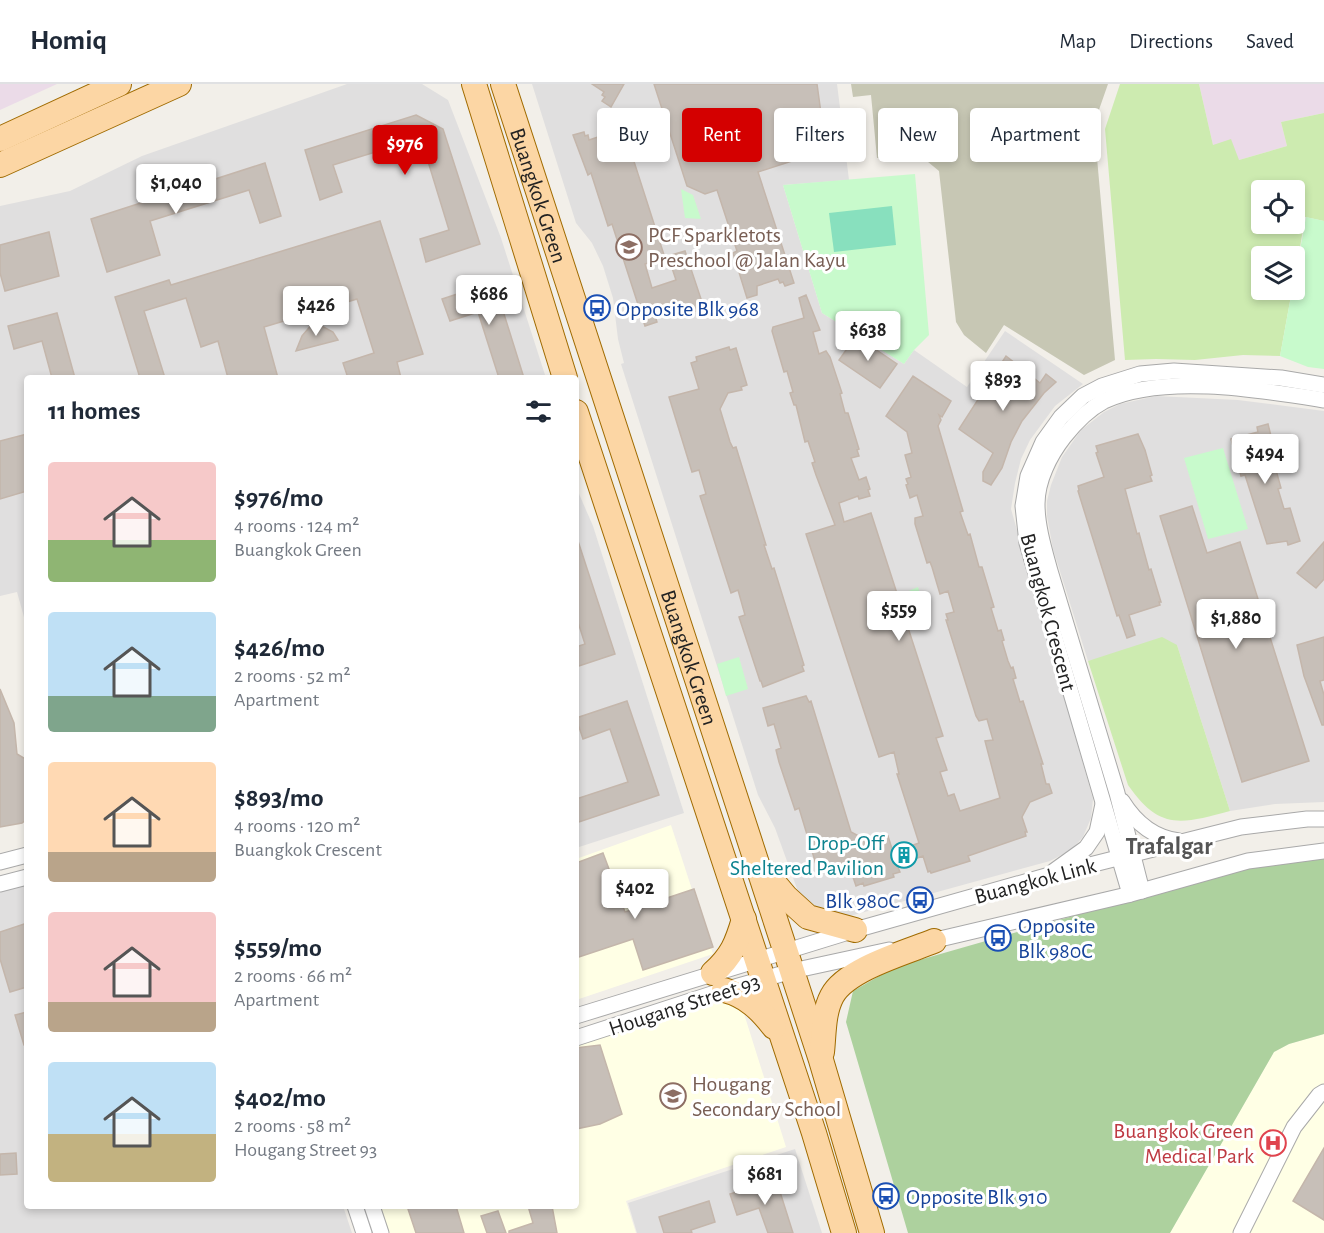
<!DOCTYPE html>
<meta charset="utf-8">
<style>
:root{--surface:#fff;--page:#f6f6f7;--text:#1f2937;--muted:#747a83;--line:#e0e1e3;--accent:#d40000}
body{margin:0;font-family:"Alegreya Sans",sans-serif;background:var(--page);color:var(--text);height:100vh;display:flex;flex-direction:column;font-size:22px;white-space:nowrap}
*{box-sizing:border-box;margin:0}
p{font-size:20px;color:var(--muted)}
.icon{flex:none;width:33px;height:33px;fill:none;stroke:currentColor;stroke-width:2;stroke-linecap:round;stroke-linejoin:round}
.map{position:relative;flex:1;overflow:hidden}
.panel{position:absolute;left:24px;top:291px;width:555px;height:834px;display:flex;flex-direction:column;background:var(--surface);border-radius:6px;box-shadow:0 3px 9px #0003}
.panel>*{flex:none}
.hud{position:absolute;left:597px;top:24px;width:570px;height:54px;display:flex;gap:12px}
.tools{position:absolute;left:1251px;top:96px;display:grid;gap:12px}
.tools a{display:grid;place-items:center;width:54px;height:54px;border-radius:6px;background:var(--surface);box-shadow:0 3px 9px #0003;font-size:30px}
.price{position:absolute;translate:-50% -51px;padding:0 14px;border-radius:6px;background:#fff;color:#222;font-size:20px;line-height:39px;filter:drop-shadow(0 2px 3px #0008)}
.price::after{content:'';position:absolute;left:50%;top:36px;width:18px;height:14px;margin-left:-9px;background:inherit;clip-path:polygon(0 0,100% 0,50% 100%)}
.price.on{background:var(--accent);color:#fff}
ul{padding:0;list-style:none}
li{display:flex;align-items:center;gap:18px;height:150px;padding:0 24px}
li span{display:grid;place-items:center;flex:none;width:168px;height:120px;border-radius:6px;color:#555}
li>.icon{margin-inline-start:auto}
span .icon{width:72px;height:72px;fill:#fffc;stroke-width:1}
li b{font-size:26px}
h2{display:flex;justify-content:space-between;align-items:center;height:72px;padding:0 24px;font-size:26px}
.pill{padding:0 21px;border-radius:6px;background:var(--surface);box-shadow:0 3px 9px #0003;font-size:21px;line-height:54px}
.pill.on{background:var(--accent);color:#fff}
header{display:flex;align-items:center;gap:36px;box-sizing:border-box;height:84px;padding:0 30px;background:var(--surface);border-bottom:2px solid var(--line)}
header strong{font-size:28px}
nav{display:flex;gap:33px;margin-inline-start:auto;font-size:21px}
.map>svg:first-child{display:block}
.residential{fill:#e0dfdf}
.industrial{fill:#ebdbe8}
.education{fill:#ffffe5}
.construction{fill:#c7c7b4}
.grass{fill:#cdebb0;fill-rule:evenodd}
.forest{fill:#add19e}
.park{fill:#c8facc}
.pitch{fill:#88e0be}
.building{fill:#c7bfb8;stroke:#c4b6ab;stroke-width:1.5}
.lines{fill:none;stroke-linecap:round;stroke-linejoin:round}
.street-casing{stroke:#a9a9a9;stroke-width:17}
.primary-casing{stroke:#a06b00;stroke-width:26}
.street{stroke:#fff;stroke-width:15}
.primary{stroke:#fcd6a4;stroke-width:24}
.labels{text-anchor:middle;stroke-width:6;stroke-linejoin:round;paint-order:stroke}
.street-label{font-size:22px;fill:#222;stroke:#fff}
.education-label{font-size:22px;fill:#785e54;stroke:#fff;text-anchor:start}
.transit-label{font-size:22px;fill:#164399;stroke:#fff;text-anchor:start}
.culture-label{font-size:22px;fill:#0d838f;stroke:#fff;text-anchor:end}
.health-label{font-size:22px;fill:#be3a42;stroke:#fff;text-anchor:end}
.neighbourhood-label{font-size:24px;font-weight:bold;fill:#555;stroke:#fff}
</style>
<header>
<strong>Homiq</strong>
<nav><a>Map</a><a>Directions</a><a>Saved</a></nav>
</header>
<div class="map">
<svg width="1324" height="1149" viewBox="0 0 1324 1149">
<rect width="100%" height="100%" fill="#f2efe9"/>
<g class="residential">
<path d="M347 0H422L448 16 501 154 546 294H27V544L17 508 0 512V122L70 107 142 72Z"/>
<path d="M532 0H837L849 96 783 101 822 229 904 280 914 266 967 303 1005 247 1083 300 1055 322 1030 356 1021 375 1015 399 1011 425 1093 715 1091 734 1083 753 1071 766 1050 777 850 832 828 831 800 813 775 744 758 711 621 280 624 279 618 255 613 214 603 182 592 159 576 139Z"/>
<path d="M1156 312 1238 316 1324 327V718L1275 720 1230 727 1177 561 1088 577 1053 465 1047 432V417L1051 401 1062 373 1081 346 1104 328 1120 320Z"/>
<path d="M576 403 593 442 684 729 576 764Z"/>
<path d="M27 797V1122H343L352 1149H0V805Z"/>
<path d="M795 1065 822 1149H637L628 1119Z"/>
</g>
<g class="industrial">
<path d="M0 0H57L0 26Z"/>
<path d="M1199 0H1324V29L1281 38 1287 62 1239 76 1213 61Z"/>
</g>
<g class="education">
<path d="M671 741 713 870 576 916V775Z"/>
<path d="M728 910 740 917 786 1063 626 1117 636 1149H388L379 1122H576V961Z"/>
<path d="M1324 950V1149H1170L1274 968 1289 960Z"/>
</g>
<path class="construction" d="M851 0H1108L1094 40 1115 276 1084 291 1004 241 986 269 964 251 956 238 939 87 922 73 877 74 871 11 853 13Z"/>
<g class="grass">
<path d="M1120 0H1199L1213 61 1231 55 1239 76 1287 62 1281 38 1324 29V137L1305 133 1295 194 1294 172H1262V206H1292L1280 272 1243 271 1195 276 1156 275 1125 276 1105 45ZM1262 106H1294V140H1262Z"/>
<path d="M1162 553 1177 561 1230 727C1181 740 1160 747 1128 701L1088 577Z"/>
</g>
<path class="forest" d="M1324 774V950L1289 960 1274 968 1170 1149H908L846 938 853 907 895 883 1122 818 1249 783Z"/>
<g class="park">
<path d="M915 90 929 251 914 266 904 280 822 229 783 101Z"/>
<path d="M681 105 693 111 701 135 685 134Z"/>
<path d="M1306 133 1324 137V285L1308 283 1280 272 1292 206H1294L1295 194Z"/>
<path d="M1223 364 1248 445 1208 455 1184 374Z"/>
<path d="M918 503 926 527 911 532 904 509Z"/>
<path d="M739 573 748 605 726 612 717 580Z"/>
</g>
<path class="pitch" d="M892 122 896 161 834 168 829 129Z"/>
<g class="building">
<path d="M592 0H624L611 23 602 17 605 13 602 11 604 8Z"/>
<path d="M654 0H817L826 66 758 88 794 199 785 202 783 198 780 199 778 195 757 202V211L747 214 733 169 737 167 717 106 705 110 687 102Z"/>
<path d="M416 31 443 45 480 160 426 178 420 155 449 146 423 61 411 57 333 81 342 108 320 116 305 66Z"/>
<path d="M621 37 665 174 645 180 652 204 676 196 668 172 685 167 704 224 690 229 689 224 687 225 686 222 655 232 657 238 645 242 612 140 608 142 591 89 588 91 573 51 584 48 585 52 588 51 589 56 610 49 609 44 612 43 611 40Z"/>
<path d="M265 79 281 132 260 139 249 106 150 137 160 171 107 188 91 135Z"/>
<path d="M380 137 423 270 397 278 401 294H348L343 279 374 269 357 215 264 243 278 294H228L218 257 201 263 186 214 144 227 165 294H140L115 213 169 196 171 201Z"/>
<path d="M49 148 59 192 5 207 0 189V161Z"/>
<path d="M494 198 524 294H499L478 228 450 237 442 215Z"/>
<path d="M806 211 820 246 813 248 819 270 826 267 830 273 842 309 840 310 845 329H848L859 365 857 366 859 372 851 374 859 396 866 393 870 405 868 406 870 412 859 415 858 412 839 419 844 438 871 429 943 652 936 654 947 686 940 688 948 712 954 710 960 727 1000 714 985 657 993 656 987 635 979 637 976 632 946 536H948L946 530 954 528 948 507 940 510 932 483 930 478 927 479 915 440V434L923 432 917 411 910 414 906 401 908 400 906 395 911 393 905 371 912 369 907 348 886 332 913 292 951 317 942 333 939 331 941 336 938 342 963 427 960 428 968 451 970 450 979 483H982L994 523 991 524 998 547 1001 546 1004 556 1002 557 1008 577 1011 584 1013 583 1016 594 1013 595 1020 618 1023 617 1043 680H1041L1046 700H1049L1052 709 1030 718 1022 733 1027 748H1025L1026 752 968 772 970 777 931 789 930 787 928 788 923 772 897 781 900 788 893 790 894 793 864 802 863 799 856 802 848 778 818 787 799 724 795 726 779 678 776 666 781 664 774 640 768 642 763 624 806 612 809 618 811 617 851 748 866 756 881 751 882 754 888 752 893 768 919 759 897 690H899L894 668 879 673 806 450 835 441 816 391 812 379 815 378 808 357 805 358 796 321H794L790 309 793 308 787 287 784 288 772 247 773 243 804 234 799 214Z"/>
<path d="M57 229 75 294H52L42 257 14 265 8 242Z"/>
<path d="M314 238 333 248 338 256 296 267 302 252Z"/>
<path d="M856 252 897 280 880 304 839 276Z"/>
<path d="M729 263 730 266 736 264 747 301 741 303 742 306 728 309 720 325 730 358 733 364 736 363 766 461H764L772 485 774 484 804 581 802 582 804 587 763 603 761 597H760L739 533 745 531 738 506 731 509 700 412 706 410 699 386 692 388 669 313 699 305 691 279 697 277 696 273Z"/>
<path d="M1006 272 1040 299 1046 290 1056 298 1044 309 1022 337 1011 358 1002 384 991 401 983 397V388L993 369 959 345Z"/>
<path d="M1268 340 1275 368 1281 366 1284 376 1274 379 1281 404 1278 405 1284 425 1290 424 1300 457 1288 461 1287 457 1267 460 1245 391 1241 392 1231 355 1258 348 1257 343Z"/>
<path d="M27 350V407L0 415V357Z"/>
<path d="M1138 350 1145 366 1152 391 1150 392 1152 397 1125 405 1137 450 1139 449 1149 486 1151 485 1161 518H1159L1160 521 1129 531 1135 551 1127 554 1119 531 1117 532 1078 407 1079 406 1078 402 1104 393 1096 369 1098 368 1096 362Z"/>
<path d="M1192 422 1207 469 1240 458 1309 677 1242 698 1160 432Z"/>
<path d="M578 457 615 570 576 583V563L585 560 576 532V458Z"/>
<path d="M1324 458V495L1316 504 1297 489Z"/>
<path d="M1324 553V596L1320 597 1324 611V641H1322L1304 592 1297 561Z"/>
<path d="M0 605 14 639 17 670 27 676V735L22 739 0 743Z"/>
<path d="M627 617 659 711 576 739V715L628 698 610 645 583 655 576 634Z"/>
<path d="M603 769 625 828 694 805 713 863 643 886 633 855 576 874V779Z"/>
<path d="M27 839V903L10 908 0 875V848Z"/>
<path d="M27 928V961H24L15 931Z"/>
<path d="M600 961 622 1030 600 1040 576 1045V964Z"/>
<path d="M1324 1064V1136L1293 1117Z"/>
<path d="M16 1069 17 1090 0 1091V1070Z"/>
<path d="M776 1096 781 1111 793 1149H768L759 1124 737 1131 730 1110Z"/>
<path d="M709 1117 715 1138 691 1146 692 1149H664L659 1133Z"/>
<path d="M407 1122H456L464 1149H416Z"/>
<path d="M528 1122H552L557 1149H509V1147L533 1139Z"/>
<path d="M498 1127 506 1149H487L481 1132Z"/>
</g>
<g class="lines">
<g class="street-casing">
<g id="street">
<path d="M1122 717C1135 738 1154 754 1179 757"/>
<path d="M0 778 27 771"/>
<path d="M1054 787 1086 764 1097 748 1103 720"/>
<path d="M0 800 27 793"/>
<path d="M1142 807 1117 709 1050 487C1044 465 1037 442 1037 420 1037 396 1050 371 1064 353 1075 339 1087 326 1104 317 1163 289 1261 306 1324 316"/>
<path d="M1130 810 1027 459 1023 422 1028 392 1043 358 1061 333 1083 312 1102 302 1140 290 1174 287 1281 294 1324 301"/>
<path d="M927 858 1127 811 1248 777 1324 767"/>
<path d="M576 932 855 846 1046 792 1241 743 1307 735H1324"/>
<path d="M576 954 724 906 792 887 889 866"/>
<path d="M355 1122 364 1149"/>
<path d="M372 1122 381 1149"/>
<path d="M1241 1149 1294 1043 1319 1011 1324 1008"/>
</g>
</g>
<g class="primary-casing">
<g id="primary">
<path d="M474 0 565 294"/>
<path id="s1" d="M503 0 821 976 872 1149"/>
<path d="M0 55 119 0"/>
<path d="M0 81 179 0"/>
<path d="M576 328 814 1049 844 1149"/>
<path d="M765 788 786 813 808 833 855 846"/>
<path d="M713 889C732 872 737 859 744 835"/>
<path d="M724 906C747 912 760 925 774 943"/>
<path d="M822 968C824 950 823 929 832 912 846 885 907 868 934 857"/>
</g>
</g>
<use href="#street" class="street"/>
<use href="#primary" class="primary"/>
</g>
<defs>
<g id="school-ring" transform="scale(1.35)"><circle r="9.5" fill="#fff" stroke="#8d6e63" stroke-width="1.5"/><path d="M0-5L7-2L0 1L-7-2ZM-4 1L0 2.5L4 1V4Q0 6-4 4Z" fill="#8d6e63"/></g>
<g id="bus-ring" transform="scale(1.35)"><circle r="9.5" fill="#fff" stroke="#1a4fb4" stroke-width="1.5"/><path d="M-5-6H5V4H4V6H2V4H-2V6H-4V4H-5ZM-3.5-4V0h7V-4ZM-3.5 1.2v1.5H-2V1.2ZM2 1.2v1.5H3.5V1.2Z" fill="#1a4fb4"/></g>
<g id="building-ring" transform="scale(1.35)"><circle r="9.5" fill="#fff" stroke="#0f9aa8" stroke-width="1.5"/><path d="M-4-6H4V6H1V3H-1V6H-4ZM-2.5-4.3h1.7v1.8h-1.7ZM.8-4.3h1.7v1.8H.8ZM-2.5-1h1.7V.8h-1.7ZM.8-1h1.7V.8H.8Z" fill="#0f9aa8"/></g>
<g id="hospital-ring" transform="scale(1.35)"><circle r="9.5" fill="#fff" stroke="#e0444e" stroke-width="1.5"/><path d="M-5-5h3v3.5h4V-5h3V5h-3V1.5h-4V5h-3Z" fill="#e0444e"/></g>
</defs>
<g fill-rule="evenodd">
<use href="#school-ring" x="629" y="163"/>
<use href="#bus-ring" x="597" y="224"/>
<use href="#building-ring" x="904" y="771"/>
<use href="#bus-ring" x="920" y="816"/>
<use href="#bus-ring" x="998" y="854"/>
<use href="#school-ring" x="673" y="1012"/>
<use href="#hospital-ring" x="1273" y="1059"/>
<use href="#bus-ring" x="886" y="1112"/>
</g>
<g class="labels">
<g class="street-label">
<text dy="8" stroke="none"><textPath href="#s1" startOffset="117">Buangkok Green</textPath></text>
<text transform="translate(1049 528) rotate(75)" y="8">Buangkok Crescent</text>
<text dy="8" stroke="none"><textPath href="#s1" startOffset="603">Buangkok Green</textPath></text>
<text transform="translate(1035 796) rotate(-15)" y="8">Buangkok Link</text>
<text transform="translate(684 920) rotate(-18)" y="8">Hougang Street 93</text>
</g>
<g class="education-label">
<text x="648" y="158">PCF Sparkletots<tspan x="648" dy="25">Preschool @ Jalan Kayu</tspan></text>
<text x="692" y="1007">Hougang<tspan x="692" dy="25">Secondary School</tspan></text>
</g>
<g class="transit-label">
<text x="616" y="232">Opposite Blk 968</text>
<text x="900" y="824" text-anchor="end">Blk 980C</text>
<text x="1018" y="849">Opposite<tspan x="1018" dy="25">Blk 980C</tspan></text>
<text x="906" y="1120">Opposite Blk 910</text>
</g>
<g class="culture-label">
<text x="884" y="766">Drop-Off<tspan x="884" dy="25">Sheltered Pavilion</tspan></text>
</g>
<g class="health-label">
<text x="1254" y="1054">Buangkok Green<tspan x="1254" dy="25">Medical Park</tspan></text>
</g>
<g class="neighbourhood-label">
<text x="1169" y="770">Trafalgar</text>
</g>
</g>
</svg>
<div class="tools">
<a><svg class="icon" aria-label="locate" viewBox="0 0 24 24"><circle cx="12" cy="12" r="6"/><path d="M12 2v4M12 18v4M2 12h4M18 12h4"/></svg></a>
<a><svg class="icon" aria-label="layers" viewBox="0 0 24 24"><path d="M12 4l9 5-9 5-9-5zM3 14l9 5 9-5"/></svg></a>
</div>
<b class="price on" style="left:405px;top:92px">$976</b>
<b class="price" style="left:176px;top:131px">$1,040</b>
<b class="price" style="left:489px;top:242px">$686</b>
<b class="price" style="left:316px;top:253px">$426</b>
<b class="price" style="left:868px;top:278px">$638</b>
<b class="price" style="left:1003px;top:328px">$893</b>
<b class="price" style="left:1265px;top:401px">$494</b>
<b class="price" style="left:899px;top:558px">$559</b>
<b class="price" style="left:1236px;top:566px">$1,880</b>
<b class="price" style="left:635px;top:836px">$402</b>
<b class="price" style="left:765px;top:1122px">$681</b>
<div class="hud">
<a class="pill">Buy</a>
<a class="pill on">Rent</a>
<a class="pill">Filters</a>
<a class="pill">New</a>
<a class="pill">Apartment</a>
</div>
<section class="panel">
<h2>11 homes<svg class="icon" aria-label="filters" viewBox="0 0 24 24"><path d="M4 7h16M4 17h16"/><circle cx="9" cy="7" r="2"/><circle cx="15" cy="17" r="2"/></svg></h2>
<ul>
<li><span style="background:linear-gradient(#f6c9c9 65%,#8fb573 0)"><svg class="icon" aria-label="home" viewBox="0 0 24 24"><path d="M3 11l9-7 9 7M6 9v11h12V9"/></svg></span><div><b>$976/mo</b><p>4 rooms · 124 m²</p><p>Buangkok Green</p></div></li>
<li><span style="background:linear-gradient(#bfe0f5 70%,#7fa58c 0)"><svg class="icon" aria-label="home" viewBox="0 0 24 24"><path d="M3 11l9-7 9 7M6 9v11h12V9"/></svg></span><div><b>$426/mo</b><p>2 rooms · 52 m²</p><p>Apartment</p></div></li>
<li><span style="background:linear-gradient(#ffd9b3 75%,#b9a48a 0)"><svg class="icon" aria-label="home" viewBox="0 0 24 24"><path d="M3 11l9-7 9 7M6 9v11h12V9"/></svg></span><div><b>$893/mo</b><p>4 rooms · 120 m²</p><p>Buangkok Crescent</p></div></li>
<li><span style="background:linear-gradient(#f6c9c9 75%,#b9a48a 0)"><svg class="icon" aria-label="home" viewBox="0 0 24 24"><path d="M3 11l9-7 9 7M6 9v11h12V9"/></svg></span><div><b>$559/mo</b><p>2 rooms · 66 m²</p><p>Apartment</p></div></li>
<li><span style="background:linear-gradient(#bfe0f5 60%,#c2b280 0)"><svg class="icon" aria-label="home" viewBox="0 0 24 24"><path d="M3 11l9-7 9 7M6 9v11h12V9"/></svg></span><div><b>$402/mo</b><p>2 rooms · 58 m²</p><p>Hougang Street 93</p></div></li>
</ul>
</section>
</div>
